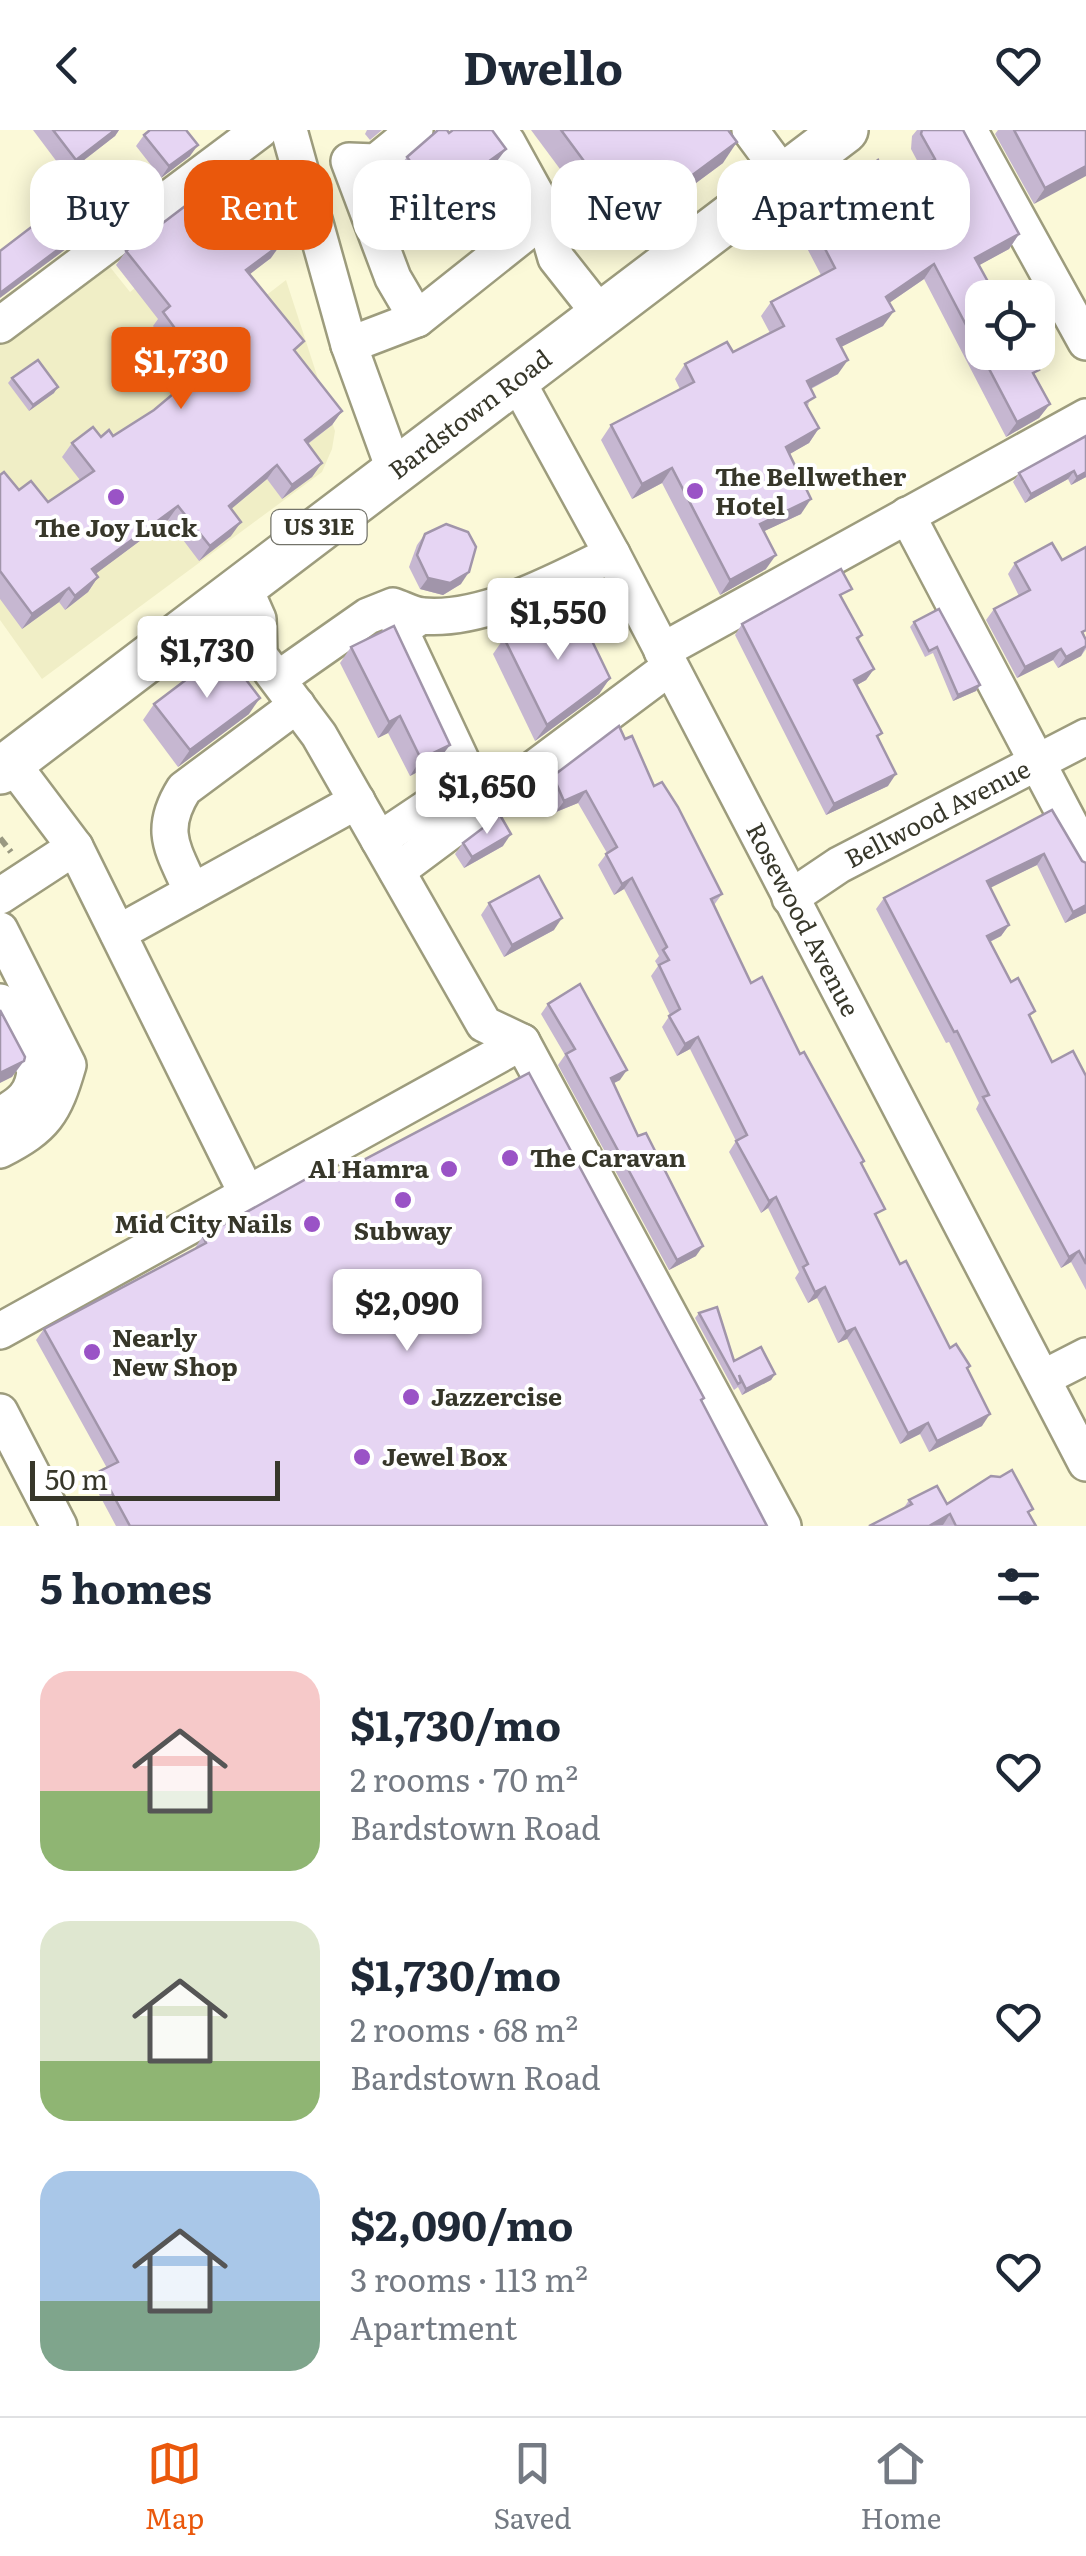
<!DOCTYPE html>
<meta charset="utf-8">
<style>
:root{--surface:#fff;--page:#f6f6f7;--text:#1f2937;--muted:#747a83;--line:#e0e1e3;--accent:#ea580c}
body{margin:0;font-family:Literata,serif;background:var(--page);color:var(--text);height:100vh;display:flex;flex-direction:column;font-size:38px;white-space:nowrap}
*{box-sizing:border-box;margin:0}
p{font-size:32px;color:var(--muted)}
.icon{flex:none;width:55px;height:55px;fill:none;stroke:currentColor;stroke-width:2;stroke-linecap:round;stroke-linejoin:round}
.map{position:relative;height:1396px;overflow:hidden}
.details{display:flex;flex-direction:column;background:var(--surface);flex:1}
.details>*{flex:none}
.hud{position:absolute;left:30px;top:30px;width:1028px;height:90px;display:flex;gap:20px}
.controls{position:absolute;left:965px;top:150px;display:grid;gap:20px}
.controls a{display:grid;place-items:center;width:90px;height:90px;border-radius:20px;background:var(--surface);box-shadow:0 5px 25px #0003;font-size:50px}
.scale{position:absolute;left:30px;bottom:25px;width:250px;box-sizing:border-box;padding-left:10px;border:5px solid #37372a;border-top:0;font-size:28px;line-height:35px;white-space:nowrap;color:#37372a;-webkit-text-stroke:8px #fff;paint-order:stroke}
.price{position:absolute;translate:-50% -85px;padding:0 22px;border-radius:10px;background:#fff;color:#222;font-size:32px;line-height:65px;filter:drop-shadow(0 2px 5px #0008)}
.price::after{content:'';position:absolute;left:50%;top:60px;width:30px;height:22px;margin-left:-15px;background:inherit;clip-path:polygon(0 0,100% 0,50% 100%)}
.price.on{background:var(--accent);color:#fff}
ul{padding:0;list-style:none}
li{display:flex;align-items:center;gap:30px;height:250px;padding:0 40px}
li span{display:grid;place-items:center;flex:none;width:280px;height:200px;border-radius:30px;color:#555}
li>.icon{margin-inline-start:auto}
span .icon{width:120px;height:120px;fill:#fffc;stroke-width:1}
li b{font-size:42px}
h2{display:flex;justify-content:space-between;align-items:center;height:120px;padding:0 40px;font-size:42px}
.chip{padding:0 35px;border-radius:30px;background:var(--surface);box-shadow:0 5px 25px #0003;font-size:35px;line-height:90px}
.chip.on{background:var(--accent);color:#fff}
header{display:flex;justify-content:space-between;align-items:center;height:130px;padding:0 40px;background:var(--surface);font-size:45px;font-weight:700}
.tabs{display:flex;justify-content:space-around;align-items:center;height:140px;border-top:2px solid var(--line);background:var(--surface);font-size:28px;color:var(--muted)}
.tabs a{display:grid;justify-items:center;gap:5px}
.tabs .on{color:var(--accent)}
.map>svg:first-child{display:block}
.built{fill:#f0eec6}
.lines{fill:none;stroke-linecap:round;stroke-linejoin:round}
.minor-casing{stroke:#9d9c7d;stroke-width:40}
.major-casing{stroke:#9d9c7d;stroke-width:50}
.path{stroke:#9a9982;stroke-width:6;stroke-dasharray:10 5;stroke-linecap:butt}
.minor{stroke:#fff;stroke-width:35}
.major{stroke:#fff;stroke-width:45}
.wall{fill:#c6b7d1}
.shaded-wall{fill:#a195aa}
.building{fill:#e6d5f3;stroke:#a195aa;stroke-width:2.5}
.poi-dot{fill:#9a53c6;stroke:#fff;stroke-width:4}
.labels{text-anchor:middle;stroke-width:8;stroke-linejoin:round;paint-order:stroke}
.shield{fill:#fff;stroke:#73736a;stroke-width:2.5}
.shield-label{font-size:22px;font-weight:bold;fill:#37372a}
.street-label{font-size:25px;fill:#37372a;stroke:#fff}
.poi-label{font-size:25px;font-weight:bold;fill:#37372a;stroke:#fff;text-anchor:start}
</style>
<header><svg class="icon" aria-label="back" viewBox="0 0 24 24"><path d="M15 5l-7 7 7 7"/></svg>Dwello<svg class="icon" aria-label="heart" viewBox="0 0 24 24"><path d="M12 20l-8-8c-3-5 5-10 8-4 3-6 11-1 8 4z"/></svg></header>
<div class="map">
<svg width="1086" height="1396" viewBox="0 0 1086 1396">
<rect width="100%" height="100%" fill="#fbf9d8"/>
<path class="built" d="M106 132 130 162 159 139 212 207 286 150 335 301 332 319 322 342 42 549 0 490V212Z"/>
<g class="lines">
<g class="minor-casing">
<g id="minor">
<path d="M289 0 349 215 394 339"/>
<path d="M415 0 376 32 349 31 393 148 417 189"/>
<path d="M494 0 507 12 539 70 556 128 601 185"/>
<path d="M750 0 784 46"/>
<path d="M969 0 1086 212"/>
<path d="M0 195 260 0"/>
<path d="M349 215 417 189 544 88"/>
<path id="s1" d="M516 249 612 424 1086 1333"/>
<path d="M907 385 1086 725"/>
<path d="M243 455 258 489 259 525 319 605 484 894 522 912 783 1396"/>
<path d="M191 494 259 525"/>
<path d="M662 521 1086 287"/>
<path d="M278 549 368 486 393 476C402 479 413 485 422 486 483 492 559 450 612 424"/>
<path d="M11 632 75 717 247 1064"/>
<path d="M379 710 470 649 400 500 421 486"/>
<path d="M397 741 670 537"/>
<path d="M192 762C174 720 157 702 184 659L297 575"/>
<path d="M0 766 75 717"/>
<path id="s2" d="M790 768 839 735 1086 607"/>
<path d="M0 800 68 935C54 983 45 997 0 1020"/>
<path d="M118 803 357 671"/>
<path d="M0 872 35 939C34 964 21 974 0 985"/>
<path d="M0 1201 522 912"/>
<path d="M1043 1248 1086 1226"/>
<path d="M0 1282 59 1396"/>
</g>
</g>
<g class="major-casing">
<g id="major">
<path id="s3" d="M0 641 845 0"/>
</g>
</g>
<path class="path" d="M0 708 11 722"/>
<use href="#minor" class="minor"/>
<use href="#major" class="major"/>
</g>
<g class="wall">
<path d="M33 0H119L115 6 66 44Z"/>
<path d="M367 0H382L370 10 365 4Z"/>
<path d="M531 0H728L723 33 615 113Z"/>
<path d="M917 0H963L1019 104 1009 119 979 135 1050 274 1039 288 1006 307 924 149 889 173 883 196 841 217 838 244 811 259 808 277 819 298 809 313 789 324 801 384 764 401 766 439 720 465 662 353 632 369 601 310 611 295 680 259 675 249 685 234 733 222 770 203 761 186 771 172 821 145 797 99 807 84 888 53 920 36 911 19 912 6Z"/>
<path d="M998 0H1086L1034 74 995 4Z"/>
<path d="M449 3 506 19 494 35 462 58 444 91 428 100 419 89 409 98 382 60 407 27Z"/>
<path d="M144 5 190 26 161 48 136 16Z"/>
<path d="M126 121 271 128 249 144 296 223 342 281 332 295 308 314 322 333 312 347 282 369 267 349 231 379V406L199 431 168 390 95 444 98 447 88 462 65 480 59 472 22 499 0 469V345L19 360 48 372 80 350 62 327 72 313 113 306 154 280 192 248 153 196 158 189 116 135Z"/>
<path d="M12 248 54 263 29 281 8 253Z"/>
<path d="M1086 306V347L1071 355 1068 349 1025 373 1013 352 1019 343Z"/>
<path d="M425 404 461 454 443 465 420 459 409 437 417 415Z"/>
<path d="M1062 430 1086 510V519L1081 526 1058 538 1053 530 1017 548 986 490 994 479 1019 466 1008 444 1015 433Z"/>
<path d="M843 471 862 505 858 511 874 539 866 550 857 555 878 609 888 656 826 685 735 505 742 494Z"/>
<path d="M568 490 610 548 599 564 535 611 493 524 504 508Z"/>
<path d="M914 492 980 555 976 561 953 571 933 523 925 527 910 497Z"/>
<path d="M351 517 438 631 410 646 388 603 378 608 340 533Z"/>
<path d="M154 574 249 584 178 637 143 590Z"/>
<path d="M625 609 722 764 714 775 751 853 800 924 864 1031 862 1034 878 1089 900 1134 950 1218 968 1239 982 1296 929 1322 920 1304 900 1314 847 1209 838 1213 817 1168 808 1173 795 1148 799 1142 768 1078 761 1083 729 1022 736 1011 690 919 677 926 662 897 670 885 651 846 658 836 655 831 659 826 624 759 614 765 598 735 607 723 578 673 556 682 545 657 553 646Z"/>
<path d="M1052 680 1082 731 1086 733V783L1065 793 1037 735 990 757 1009 795 1001 806 990 812 1052 932 1086 946V1160L1071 1132 1061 1138 976 979 979 973 949 912 946 913 876 779 884 768Z"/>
<path d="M463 713 503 716 464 738 455 724Z"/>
<path d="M489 773 554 800 504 827 481 785Z"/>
<path d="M548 874 620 950 614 953 638 1006 696 1126 669 1140 558 935 565 925 541 884Z"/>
<path d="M331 1047 704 1268 702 1271 767 1396H116L93 1353 100 1341 107 1338 36 1210 44 1199 195 1118 203 1106Z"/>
<path d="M699 1183 734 1231 775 1244 771 1250 742 1265 738 1257 734 1260 695 1188Z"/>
<path d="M909 1370 1029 1384 1036 1396H869L903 1379Z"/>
</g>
<g class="shaded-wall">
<path d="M115 0H119L115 6 66 44 76 30Z"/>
<path d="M737 12 723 33 615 113 629 92Z"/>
<path d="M198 15 190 26 161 48 169 36Z"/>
<path d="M506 19 494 35 455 63 467 47Z"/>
<path d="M1086 36V46L1034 74 1045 58Z"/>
<path d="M430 72 419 89 409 98 420 81Z"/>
<path d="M456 75 444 91 428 100 439 84Z"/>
<path d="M104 85 97 96 0 168V163Z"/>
<path d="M1019 104 1009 119 965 143 975 128Z"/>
<path d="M281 114 271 128 236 155 246 140Z"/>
<path d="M934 134 924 149 876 182 886 167Z"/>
<path d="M894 181 883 196 827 224 837 209Z"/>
<path d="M848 230 838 244 796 266 807 251Z"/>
<path d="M58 257 54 263 29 281 33 275Z"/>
<path d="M1050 274 1039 288 1006 307 1017 292Z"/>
<path d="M342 281 332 295 294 324 305 310Z"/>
<path d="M819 298 809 313 776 332 786 317Z"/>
<path d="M322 333 312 347 282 369 292 355Z"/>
<path d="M277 335 267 349 218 390 229 376Z"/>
<path d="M672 338 662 353 632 369 642 354Z"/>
<path d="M1074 341 1068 349 1025 373 1031 364Z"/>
<path d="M1086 342V347L1071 355 1077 347Z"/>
<path d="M811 369 801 384 750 408 760 394Z"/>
<path d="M178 376 168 390 82 454 92 439Z"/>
<path d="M241 392 231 406 199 431 210 416Z"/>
<path d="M776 425 766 439 720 465 730 450Z"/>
<path d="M469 442 461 454 443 465 420 459 428 448Z"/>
<path d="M98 447 88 462 65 480 75 466Z"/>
<path d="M69 458 59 472 22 499 32 484Z"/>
<path d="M1086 516 1081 526 1058 538 1066 527Z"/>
<path d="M1061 519 1053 530 1017 548 1025 537Z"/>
<path d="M874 539 866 550 846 561 854 550Z"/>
<path d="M610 548 599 564 535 611 547 595Z"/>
<path d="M980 555 976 561 953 571 958 565Z"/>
<path d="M260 568 249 584 178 637 190 620Z"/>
<path d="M400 586 388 603 378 608 389 592Z"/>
<path d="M450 615 438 631 410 646 421 629Z"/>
<path d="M896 644 888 656 826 685 834 674Z"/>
<path d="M586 661 578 673 556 682 564 671Z"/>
<path d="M511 704 503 716 464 738 472 727Z"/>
<path d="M1044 724 1037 735 980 763 987 751Z"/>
<path d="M632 748 624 759 614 765 622 754Z"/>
<path d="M1086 775V783L1065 793 1073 782Z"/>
<path d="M562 788 554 800 504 827 512 815Z"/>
<path d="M1009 795 1001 806 979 817 987 806Z"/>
<path d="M698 907 690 919 677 926 685 914Z"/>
<path d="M24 931 12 947 0 953V943Z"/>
<path d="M627 940 620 950 604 958 611 948Z"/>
<path d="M776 1067 768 1078 761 1083 769 1071Z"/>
<path d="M703 1116 696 1126 669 1140 677 1130Z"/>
<path d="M1079 1121 1071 1132 1061 1138 1069 1127Z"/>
<path d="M825 1157 817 1168 808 1173 815 1162Z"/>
<path d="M855 1198 847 1209 838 1213 846 1202Z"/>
<path d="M775 1244 771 1250 742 1265 746 1259Z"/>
<path d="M990 1284 982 1296 929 1322 937 1311Z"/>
<path d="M928 1293 920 1304 900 1314 908 1303Z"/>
<path d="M950 1384 943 1395 929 1396Z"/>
</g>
<g class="building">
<path d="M53 0H115L76 30Z"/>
<path d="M150 0H186L198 15 169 36 144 5Z"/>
<path d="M438 0H447L449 3 453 0H492L506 19 467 47 456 75 439 84 430 72 420 81 394 43 410 31 407 27Z"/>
<path d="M561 0H728L737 12 629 92Z"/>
<path d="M922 0H963L1019 104 975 128 992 159 1000 168H982V222H1030L1039 240 1033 243 1050 274 1017 292 934 134 886 167 894 181 837 209 848 230 807 251 815 267 805 273 819 298 786 317 811 369 760 394 776 425 730 450 672 338 642 354 611 295 694 252 685 234 727 212 733 222 784 196 771 172 835 138 807 84 878 30 888 53 935 29 921 4Z"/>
<path d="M1014 0H1086V36L1045 58Z"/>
<path d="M226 45 281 114 246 140 304 211 294 220 342 281 305 310 322 333 292 355 277 335 229 376 241 392 210 416 178 376 92 439 98 447 75 466 69 458 32 484 0 441V345L4 342 19 360 31 351 48 372 94 341 72 313 93 297 101 307 109 300 113 306 154 280 204 238 163 182 170 176 126 121Z"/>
<path d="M88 64 104 85 0 163V121L34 95 38 101Z"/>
<path d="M38 230 58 257 33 275 12 248Z"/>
<path d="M1086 306V342L1077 347 1074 341 1031 364 1019 343Z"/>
<path d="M446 394 468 402 476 417 469 442 450 453 428 448 417 425 425 404Z"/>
<path d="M1052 413 1062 430 1086 417V500L1082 502 1086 510V516L1066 527 1061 519 1025 537 994 479 1030 460 1015 433Z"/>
<path d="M841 439 852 459 840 465 862 505 857 508 874 539 854 550 882 603 877 606 896 644 834 674 742 494Z"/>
<path d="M939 479 980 555 958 565 937 517 929 521 914 492Z"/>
<path d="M563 480 568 490 579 484 610 548 547 595 504 508Z"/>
<path d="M394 496 450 615 421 629 400 586 389 592 351 517Z"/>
<path d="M224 521 260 568 190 620 154 574Z"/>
<path d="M619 596 625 609 632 606 654 656 662 652 678 677 722 764 711 769 751 853 762 847 800 924 804 922 864 1031 861 1033 885 1079 875 1084 900 1134 906 1131 950 1218 956 1214 970 1236 967 1238 990 1284 937 1311 928 1293 908 1303 855 1198 846 1202 825 1157 815 1162 803 1137 808 1134 776 1067 769 1071 736 1011 747 1005 698 907 685 914 669 886 680 879 659 835 669 830 663 820 667 817 632 748 622 754 606 724 617 717 586 661 564 671 553 646Z"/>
<path d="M1052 680 1082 731 1086 733V775L1073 782 1044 724 987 751 1009 795 987 806 1011 852 1018 848 1035 881 1029 885 1052 932 1073 921 1086 946V1134L1079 1121 1069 1127 983 967 989 965 957 901 954 902 884 768Z"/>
<path d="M500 685 511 704 472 727 463 713Z"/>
<path d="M539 746 562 788 512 815 489 773Z"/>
<path d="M580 854 627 940 611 948 638 1006 646 1003 703 1116 677 1130 566 924 575 919 548 874Z"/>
<path d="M0 880 25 927 24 931 0 943Z"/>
<path d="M529 943 704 1268 701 1270 767 1396H130L100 1341 118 1332 44 1199 206 1113 203 1106 326 1038 331 1047Z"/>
<path d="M717 1177 734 1231 761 1217 775 1244 746 1259 739 1245 741 1252 738 1254 699 1183Z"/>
<path d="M1012 1340 1033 1379 1028 1382 1036 1396H956L950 1384 929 1396H869L912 1374 909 1370 937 1356 947 1374 991 1346 1000 1347Z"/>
</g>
<g class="poi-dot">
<circle cx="695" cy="361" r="10"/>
<circle cx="116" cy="367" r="10"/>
<circle cx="510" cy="1028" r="10"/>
<circle cx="449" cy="1039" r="10"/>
<circle cx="403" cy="1070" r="10"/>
<circle cx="312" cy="1094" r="10"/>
<circle cx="92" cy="1222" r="10"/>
<circle cx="411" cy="1267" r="10"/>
<circle cx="362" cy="1327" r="10"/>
</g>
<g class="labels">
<rect class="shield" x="271.5" y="380" width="95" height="34" rx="8"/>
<g class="shield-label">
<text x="319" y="405">US 31E</text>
</g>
<g class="street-label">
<text dy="9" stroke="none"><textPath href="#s3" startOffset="590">Bardstown Road</textPath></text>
<text dy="9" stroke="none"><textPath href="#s2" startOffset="170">Bellwood Avenue</textPath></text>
<text dy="9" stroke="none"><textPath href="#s1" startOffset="612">Rosewood Avenue</textPath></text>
</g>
<g class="poi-label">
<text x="715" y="356">The Bellwether<tspan x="715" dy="29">Hotel</tspan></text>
<text x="116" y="407" text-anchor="middle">The Joy Luck</text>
<text x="530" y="1037">The Caravan</text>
<text x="429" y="1048" text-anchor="end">Al Hamra</text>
<text x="292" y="1103" text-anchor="end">Mid City Nails</text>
<text x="403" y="1110" text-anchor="middle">Subway</text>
<text x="112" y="1217">Nearly<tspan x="112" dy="29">New Shop</tspan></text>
<text x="431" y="1276">Jazzercise</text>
<text x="382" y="1336">Jewel Box</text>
</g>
</g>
</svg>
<div class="controls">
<a><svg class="icon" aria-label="locate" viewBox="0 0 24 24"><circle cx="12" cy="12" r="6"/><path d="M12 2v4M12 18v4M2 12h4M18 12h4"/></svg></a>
</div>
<div class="scale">50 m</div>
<b class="price on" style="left:181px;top:282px">$1,730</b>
<b class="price" style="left:558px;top:533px">$1,550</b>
<b class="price" style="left:207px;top:571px">$1,730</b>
<b class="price" style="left:487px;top:707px">$1,650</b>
<b class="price" style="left:407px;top:1224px">$2,090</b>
<div class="hud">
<a class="chip">Buy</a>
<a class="chip on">Rent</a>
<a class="chip">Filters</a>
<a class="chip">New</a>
<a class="chip">Apartment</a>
</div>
</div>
<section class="details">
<h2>5 homes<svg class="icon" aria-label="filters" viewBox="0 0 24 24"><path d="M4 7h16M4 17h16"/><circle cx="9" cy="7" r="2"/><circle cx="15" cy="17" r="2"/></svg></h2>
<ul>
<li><span style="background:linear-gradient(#f6c9c9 60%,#8fb573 0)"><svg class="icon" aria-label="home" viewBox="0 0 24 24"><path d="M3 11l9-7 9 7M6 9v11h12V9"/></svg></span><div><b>$1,730/mo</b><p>2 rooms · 70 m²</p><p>Bardstown Road</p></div><svg class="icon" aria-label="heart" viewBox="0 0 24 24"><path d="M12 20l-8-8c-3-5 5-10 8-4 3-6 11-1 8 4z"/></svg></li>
<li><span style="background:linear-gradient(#dfe7d0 70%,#8fb573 0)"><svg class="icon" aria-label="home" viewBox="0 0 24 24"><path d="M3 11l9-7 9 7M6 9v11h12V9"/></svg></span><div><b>$1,730/mo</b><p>2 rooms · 68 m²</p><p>Bardstown Road</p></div><svg class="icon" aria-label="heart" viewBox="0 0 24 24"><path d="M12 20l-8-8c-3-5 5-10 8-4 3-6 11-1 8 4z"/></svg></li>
<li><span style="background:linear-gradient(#a9c7e8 65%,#7fa58c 0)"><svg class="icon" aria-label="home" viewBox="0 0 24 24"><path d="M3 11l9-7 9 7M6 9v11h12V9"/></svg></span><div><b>$2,090/mo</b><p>3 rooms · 113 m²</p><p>Apartment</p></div><svg class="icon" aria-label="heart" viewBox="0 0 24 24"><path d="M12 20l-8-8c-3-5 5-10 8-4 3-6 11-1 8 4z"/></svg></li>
</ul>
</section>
<nav class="tabs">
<a class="on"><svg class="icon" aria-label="map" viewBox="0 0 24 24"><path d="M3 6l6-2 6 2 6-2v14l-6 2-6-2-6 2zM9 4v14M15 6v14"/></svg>Map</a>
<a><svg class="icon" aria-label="saved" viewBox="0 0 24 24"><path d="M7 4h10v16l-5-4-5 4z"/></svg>Saved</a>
<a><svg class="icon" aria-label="home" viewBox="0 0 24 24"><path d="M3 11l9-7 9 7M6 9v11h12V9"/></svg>Home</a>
</nav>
